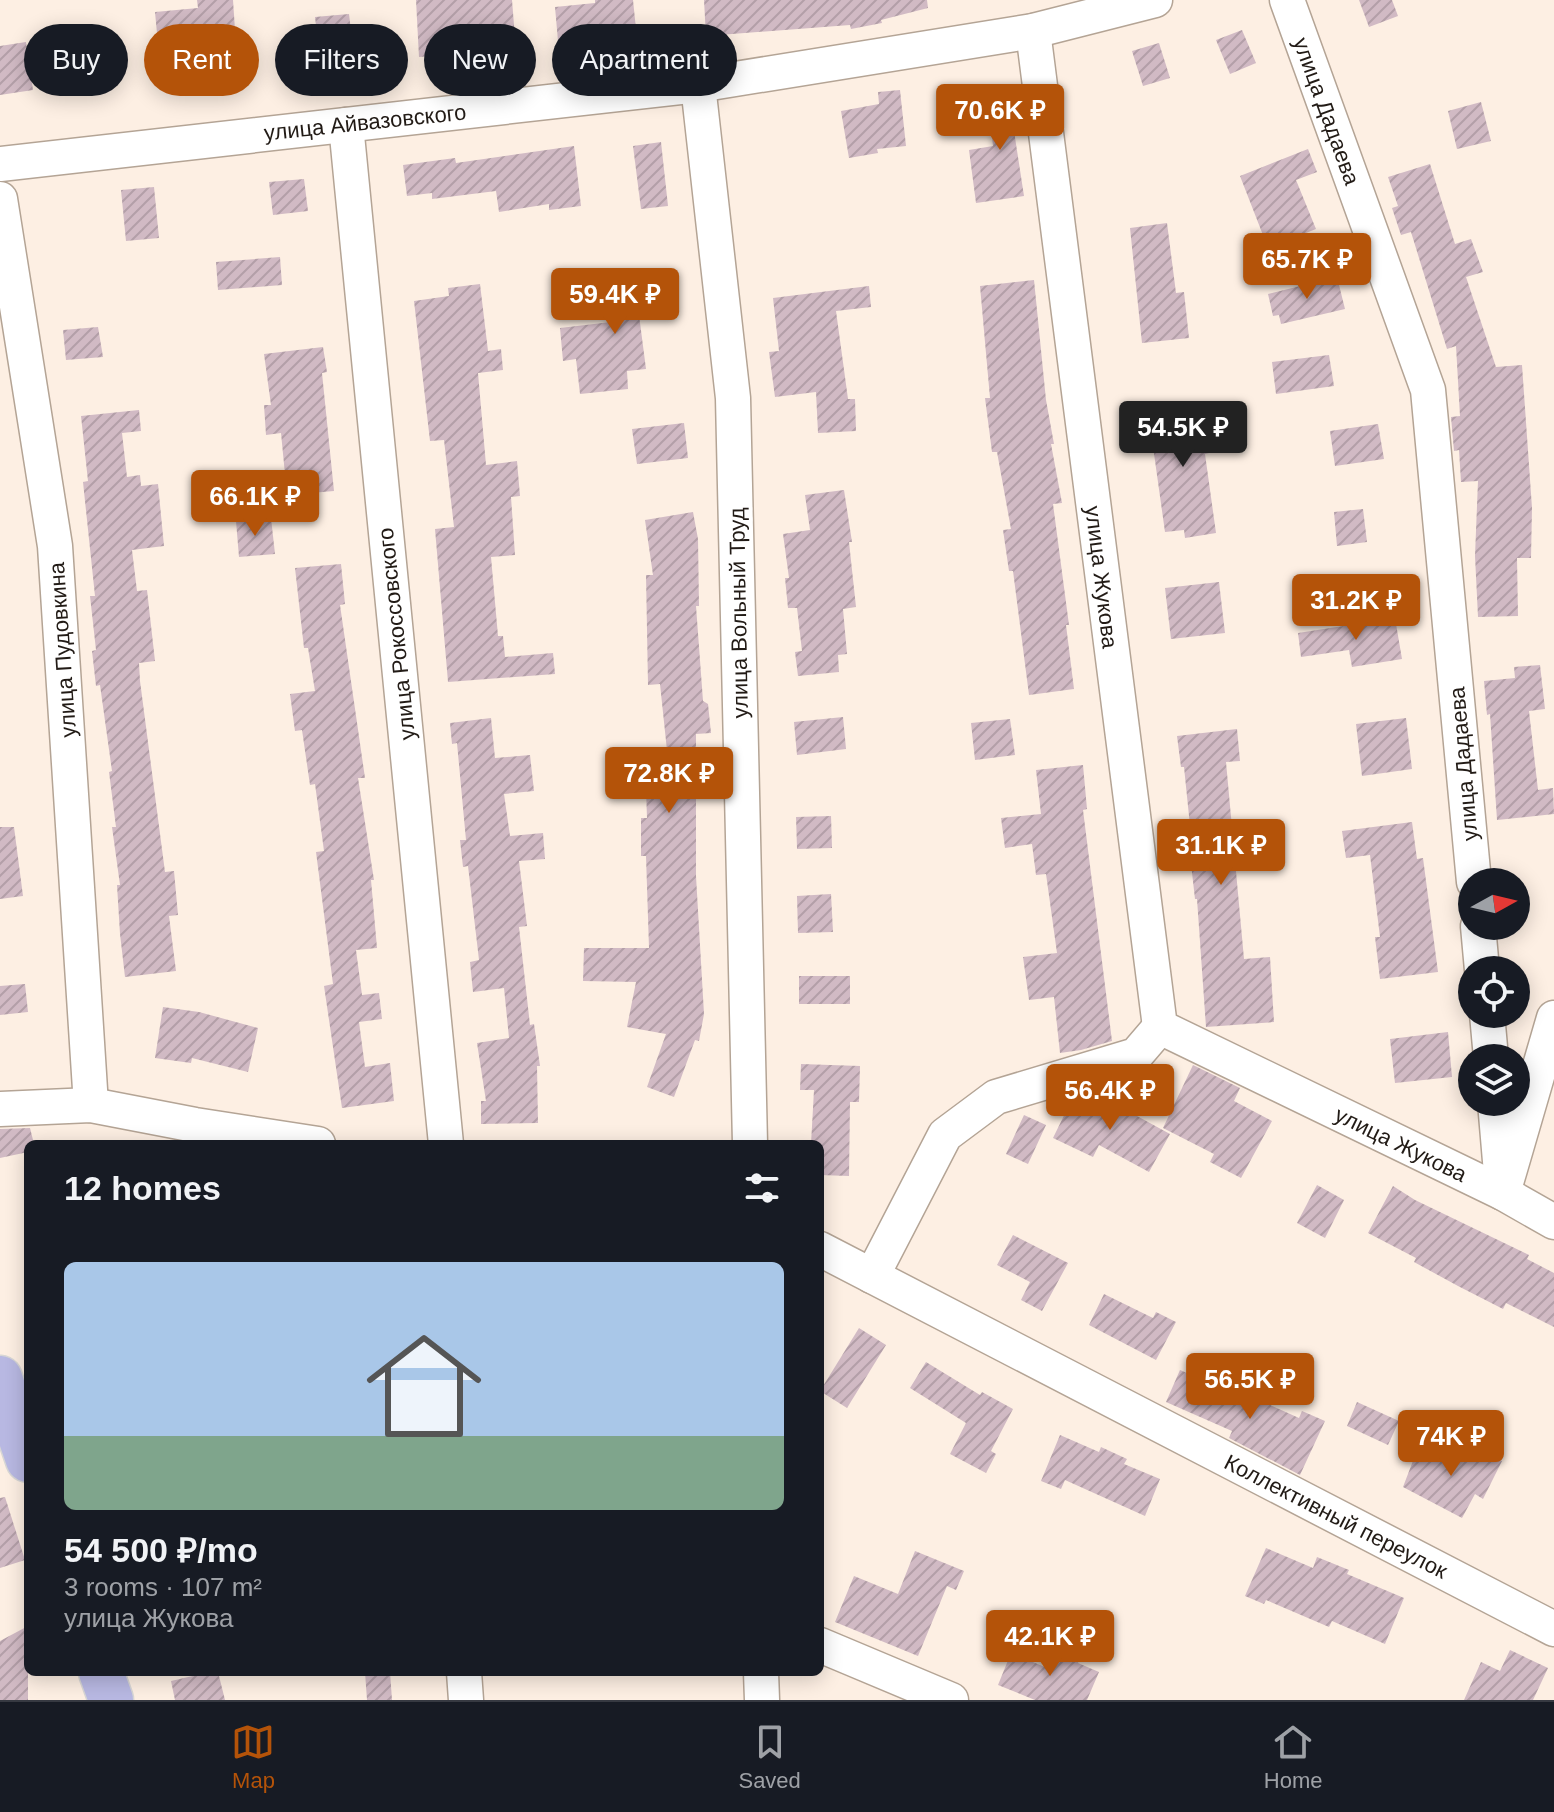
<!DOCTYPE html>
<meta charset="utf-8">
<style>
:root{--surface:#171b24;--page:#20242c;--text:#f1f3f6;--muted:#9ea1a6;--line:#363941;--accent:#b45309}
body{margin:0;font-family:Arial,sans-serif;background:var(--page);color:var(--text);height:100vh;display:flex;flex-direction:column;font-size:30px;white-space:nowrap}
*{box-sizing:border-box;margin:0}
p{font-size:26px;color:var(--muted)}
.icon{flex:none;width:44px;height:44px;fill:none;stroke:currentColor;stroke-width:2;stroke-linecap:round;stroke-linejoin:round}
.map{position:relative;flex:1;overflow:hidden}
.details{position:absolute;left:24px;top:1140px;width:800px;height:536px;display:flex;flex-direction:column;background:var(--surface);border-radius:12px;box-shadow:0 4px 20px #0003}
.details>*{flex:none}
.hud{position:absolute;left:24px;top:24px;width:800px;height:72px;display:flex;gap:16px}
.needle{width:52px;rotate:82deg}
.controls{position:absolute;left:1458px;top:868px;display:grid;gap:16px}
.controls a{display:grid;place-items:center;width:72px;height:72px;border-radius:50%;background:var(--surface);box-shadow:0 4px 20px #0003;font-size:40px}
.price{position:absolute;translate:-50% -68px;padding:0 18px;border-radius:8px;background:var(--accent);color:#fff;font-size:26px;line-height:52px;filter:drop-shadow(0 2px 4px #0008)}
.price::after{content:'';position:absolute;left:50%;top:48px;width:24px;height:18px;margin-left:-12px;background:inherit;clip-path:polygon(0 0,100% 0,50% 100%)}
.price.selected{background:#222;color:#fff}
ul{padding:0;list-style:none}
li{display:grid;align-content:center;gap:16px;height:424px;padding:0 40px}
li+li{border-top:2px solid var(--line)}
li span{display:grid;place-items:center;height:248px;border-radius:12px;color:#555}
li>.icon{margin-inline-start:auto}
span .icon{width:144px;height:144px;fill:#fffc;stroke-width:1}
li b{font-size:34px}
h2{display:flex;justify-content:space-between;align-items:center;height:96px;padding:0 40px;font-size:34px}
.chip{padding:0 28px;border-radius:36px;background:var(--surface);box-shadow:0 4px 20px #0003;font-size:28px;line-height:72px}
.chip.selected{background:var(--accent);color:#fff}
.dock{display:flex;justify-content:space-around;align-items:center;height:112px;border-top:2px solid var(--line);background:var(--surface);font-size:22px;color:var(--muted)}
.dock a{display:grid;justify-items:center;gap:4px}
.dock .selected{color:var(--accent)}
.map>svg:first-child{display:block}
.building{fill:url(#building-hatch)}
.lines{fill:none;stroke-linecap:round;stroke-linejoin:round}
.minor-casing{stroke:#b4a495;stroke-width:37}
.major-casing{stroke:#d7d6d5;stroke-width:47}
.minor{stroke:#fff;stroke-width:34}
.major{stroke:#b8b8e2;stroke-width:44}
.labels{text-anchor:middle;stroke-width:7;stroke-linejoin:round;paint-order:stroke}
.street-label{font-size:22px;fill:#221b16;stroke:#fff}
</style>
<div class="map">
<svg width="1554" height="1700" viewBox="0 0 1554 1700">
<defs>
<pattern id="building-hatch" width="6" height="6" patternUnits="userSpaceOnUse" patternTransform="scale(2)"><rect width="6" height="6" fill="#d1bac4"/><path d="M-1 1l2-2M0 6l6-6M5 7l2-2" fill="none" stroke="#b39fa8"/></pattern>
</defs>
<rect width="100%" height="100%" fill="#fdefe3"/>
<g class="building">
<path d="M197 0H233L236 45 194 48 195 62 160 65 155 12 198 8Z"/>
<path d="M416 0H512L516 50 419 57Z"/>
<path d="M595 0H633L636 29 558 41 555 7 595 3Z"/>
<path d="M704 0H927L928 8 881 20 882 23 851 29 850 25 706 36Z"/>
<path d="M1359 0H1392L1398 16 1369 27Z"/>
<path d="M349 14 355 64 321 68 315 17Z"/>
<path d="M1242 30 1256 63 1230 74 1216 40Z"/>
<path d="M106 37 112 90 75 94 69 41Z"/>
<path d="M26 42 33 90 0 95V46Z"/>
<path d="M1159 43 1170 78 1143 86 1132 51Z"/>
<path d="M900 90 906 146 877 149 878 153 849 158 841 111 879 104 878 92Z"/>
<path d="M1020 91 1025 130 1014 131 1024 196 976 203 969 150 993 146 987 95Z"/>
<path d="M1481 102 1491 141 1457 149 1448 111Z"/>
<path d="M661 142 668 206 641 209 633 146Z"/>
<path d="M574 146 581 206 549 210V204L499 212 496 191 432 199V193L407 196 403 165 455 158 456 163Z"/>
<path d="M1308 149 1317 172 1296 180 1316 229 1268 248 1240 176Z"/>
<path d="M1430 164 1455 244 1471 239 1483 272 1466 277 1496 367 1522 365 1532 508 1531 558H1517L1518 616 1478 617 1475 556 1478 481 1461 482 1459 450 1454 451 1451 417 1460 416 1456 346 1447 349 1411 232 1401 235 1392 208 1398 206 1388 177Z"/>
<path d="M304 179 308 211 273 215 269 182Z"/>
<path d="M154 187 159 238 126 241 121 190Z"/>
<path d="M1167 223 1176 293 1184 292 1189 338 1142 343 1130 228Z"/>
<path d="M280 257 282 285 218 290 216 262Z"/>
<path d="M665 277 667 313 639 315 646 369 627 371 628 389 580 394 576 359 563 361 560 328 611 322 608 280Z"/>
<path d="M1337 277 1345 309 1281 324 1279 315 1273 316 1268 294Z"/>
<path d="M1034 280 1046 400 1054 444H1051L1062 503 1053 504 1069 625H1066L1074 689 1029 695 1013 571H1009L1003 530 1011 529 997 452H992L985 398H990L980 286Z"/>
<path d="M480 284 488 351 501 349 503 370 478 373 486 465 517 461 520 496 511 497 515 555 491 557 498 636H503L505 657 553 653 555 674 448 682 435 529 454 527 444 440 430 441 414 301 449 296 448 288Z"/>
<path d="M869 286 871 307 836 311 848 399H855L856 431 818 433 816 392 775 397 769 352 779 351 773 298Z"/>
<path d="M98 327 103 357 66 360 63 330Z"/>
<path d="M323 347 327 372 322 373 334 491 287 495 281 433 266 435 264 405H271L264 354Z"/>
<path d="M1329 355 1334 386 1276 394 1272 362Z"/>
<path d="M1203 404 1209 453 1205 454 1216 533 1185 538 1184 530 1165 532 1148 411Z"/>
<path d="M139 410 141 431 122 433 127 477 140 475 141 486 158 484 164 546 132 550 137 591 147 590 155 661 139 663 140 681 165 872 174 871 178 915 169 916 176 971 125 977 120 934 117 885H120L112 827H116L109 772 112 771 100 685 96 686 92 651 96 650 90 596H95L83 482 88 481 81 416Z"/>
<path d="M684 423 688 458 637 464 632 429Z"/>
<path d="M1378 424 1384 459 1335 466 1330 431Z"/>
<path d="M844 490 852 542H849L856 607 843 609 847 654 838 655 839 672 798 676 795 652 802 651 797 608H788L785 578H789L783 534 810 530 805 495Z"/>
<path d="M1363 509 1367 542 1337 546 1334 512Z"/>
<path d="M693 512 698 539 699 606H696L703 701 708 704 711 733 696 734V876L704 1014 699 1041 695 1040 674 1097 647 1087 666 1034 627 1027 636 982 583 981 584 948H649L646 856H641V818H647L645 760H668L660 684 648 685 646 575H653L645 520Z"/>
<path d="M271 518 275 554 239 557 236 521Z"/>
<path d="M341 564 345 604 340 605 365 778H358L374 880H371L377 948 356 950 362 995 379 993 382 1019 359 1022 365 1067 390 1063 394 1101 342 1108 324 986 333 984 316 852 324 851 315 784 310 785 302 730 295 731 290 694 315 691 308 648H304L295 568Z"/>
<path d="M1219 582 1225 633 1171 639 1165 588Z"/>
<path d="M1395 618 1402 659 1352 667 1349 650 1301 657 1298 633Z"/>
<path d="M1540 665 1545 709 1529 711 1538 790 1553 788 1554 814 1497 820 1490 714 1487 715 1484 681 1515 678 1514 667Z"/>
<path d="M843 717 846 749 797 755 794 722Z"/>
<path d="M491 718 495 758 530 755 534 791 504 794 510 836 543 833 545 859 519 861 527 926 519 927 530 1025 534 1024 540 1066H537L538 1123 481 1124V1101H486L477 1043 509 1038 504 988 473 992 470 962 479 960 468 866 463 867 460 840H466L457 743 452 744 450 723Z"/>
<path d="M1406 718 1412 769 1362 776 1356 724Z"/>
<path d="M1010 719 1015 755 975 760 971 723Z"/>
<path d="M1237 729 1240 761 1226 762 1244 959 1270 957 1274 1022 1206 1027 1197 899H1195L1190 855H1193L1184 767H1181L1177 736Z"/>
<path d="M1083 765 1087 809 1083 810 1112 1041 1081 1050 1060 1053 1054 997 1029 1000 1023 957 1057 953 1046 874 1036 875 1032 844 1005 848 1001 818 1041 814 1036 770Z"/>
<path d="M831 816 832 848 797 849 796 817Z"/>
<path d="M1412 822 1417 859 1423 858 1438 972 1380 979 1375 937H1380L1370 855 1346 858 1342 831Z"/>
<path d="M0 827H14L23 896 0 899Z"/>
<path d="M831 894 833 932 798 933 797 896Z"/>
<rect x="799" y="976" width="51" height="28"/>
<path d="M25 984 28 1012 0 1015V986Z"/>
<path d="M163 1007 199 1012 258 1028 248 1072 192 1058 191 1063 155 1058Z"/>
<path d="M1448 1032 1452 1077 1395 1083 1390 1039Z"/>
<path d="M801 1064 860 1066 859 1102H850L849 1176 820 1175V1144H811L814 1090H800Z"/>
<path d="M1193 1065 1240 1088 1234 1101 1272 1121 1241 1178 1210 1162 1214 1154 1163 1128Z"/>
<path d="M1079 1093 1124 1114 1126 1110 1170 1134 1149 1172 1099 1145 1093 1157 1053 1138 1074 1095Z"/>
<path d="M1024 1115 1046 1125 1028 1164 1006 1154Z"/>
<path d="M30 1128 34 1144H28V1152L0 1158V1129Z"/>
<path d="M1317 1185 1344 1200 1325 1238 1297 1223Z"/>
<path d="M1393 1186 1415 1200 1529 1255 1527 1259 1554 1273V1327L1506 1303 1503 1309 1458 1286 1414 1262 1416 1258 1368 1233Z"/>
<path d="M1013 1235 1068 1263 1042 1311 1021 1300 1030 1282 997 1265Z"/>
<path d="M1104 1294 1153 1318 1156 1312 1176 1322 1156 1360 1089 1325Z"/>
<path d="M859 1328 886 1345 847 1408 820 1391Z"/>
<path d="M926 1362 980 1395 982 1392 1013 1409 991 1451 996 1454 986 1473 950 1454 966 1423 910 1388Z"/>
<path d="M1180 1370 1246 1399 1248 1395 1299 1418 1302 1411 1325 1421 1300 1475 1229 1438 1232 1431 1166 1402Z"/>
<path d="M1357 1402 1399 1421 1388 1445 1347 1426Z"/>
<path d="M1060 1435 1099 1452 1101 1447 1127 1459 1124 1464 1160 1479 1145 1516 1065 1480 1061 1489 1041 1481Z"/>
<path d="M1419 1445 1464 1462 1473 1446 1502 1461 1483 1499 1475 1494 1462 1518 1403 1487Z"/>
<path d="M5 1497 25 1560 0 1568V1498Z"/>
<path d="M1266 1548 1313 1568 1317 1557 1349 1570 1347 1574 1404 1598 1385 1644 1332 1621 1329 1627 1266 1600 1264 1604 1245 1596Z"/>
<path d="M915 1551 964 1571 956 1590 947 1586 918 1656 835 1622 854 1576 898 1594Z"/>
<path d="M28 1626V1700H0V1641Z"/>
<path d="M1063 1644 1083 1652 1078 1663 1099 1672 1087 1700H1035L998 1685 1011 1653 1052 1670Z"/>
<path d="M1510 1650 1548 1668 1533 1700H1464L1481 1662 1500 1671Z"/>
<path d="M210 1672H218L225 1700H175L171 1681Z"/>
<path d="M365 1672H390L392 1700H367Z"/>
</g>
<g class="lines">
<g class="minor-casing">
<g id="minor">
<path d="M1287 0 1428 390 1474 882"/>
<path d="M1033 31 1160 1027 1503 1193 1554 1222"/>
<path d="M698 85 733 398 750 1144"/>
<path d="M346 125 446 1144"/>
<path d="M0 164 698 85 1033 31 1155 0"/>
<path d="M0 199 55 546 91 1105"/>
<path d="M1478 926 1482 970"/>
<path d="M1487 1014 1491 1058"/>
<path d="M1495 1102 1501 1173"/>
<path d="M0 1109 91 1105 195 1125 318 1144"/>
<path d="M1503 1193 1554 1018"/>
<path d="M820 1249 1554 1629"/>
<path d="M872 1276 945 1135 996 1097 1136 1055 1160 1027"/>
<path d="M820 1645 951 1700"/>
<path d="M464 1672 466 1700"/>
<path d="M761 1672 762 1700"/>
</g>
</g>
<g class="major-casing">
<g id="major">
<path d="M0 1378 28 1460"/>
<path d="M101 1672 111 1700"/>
</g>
</g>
<use href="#minor" class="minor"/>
<use href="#major" class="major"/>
</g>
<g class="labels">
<g class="street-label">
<text transform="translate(1327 111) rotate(70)" y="8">улица Дадаева</text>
<text transform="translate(365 122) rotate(-6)" y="8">улица Айвазовского</text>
<text transform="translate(1102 577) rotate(83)" y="8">улица Жукова</text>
<text transform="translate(738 613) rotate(-91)" y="8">улица Вольный Труд</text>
<text transform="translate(396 634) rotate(-96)" y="8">улица Рокоссовского</text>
<text transform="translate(62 650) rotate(-94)" y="8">улица Пудовкина</text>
<text transform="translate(1463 764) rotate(-95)" y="8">улица Дадаева</text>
<text transform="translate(1401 1144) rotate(26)" y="8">улица Жукова</text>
<text transform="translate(1336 1516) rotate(27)" y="8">Коллективный переулок</text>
</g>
</g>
</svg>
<div class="controls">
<a><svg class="needle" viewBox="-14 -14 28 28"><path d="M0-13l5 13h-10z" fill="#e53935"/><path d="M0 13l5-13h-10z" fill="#9ea1a6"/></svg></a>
<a><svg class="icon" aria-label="locate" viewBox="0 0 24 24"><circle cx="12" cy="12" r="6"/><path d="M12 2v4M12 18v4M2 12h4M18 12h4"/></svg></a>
<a><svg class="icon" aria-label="layers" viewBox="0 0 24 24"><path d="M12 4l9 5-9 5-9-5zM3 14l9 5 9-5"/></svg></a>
</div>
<b class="price" style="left:1000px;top:152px">70.6K ₽</b>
<b class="price" style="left:1307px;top:301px">65.7K ₽</b>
<b class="price" style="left:615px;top:336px">59.4K ₽</b>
<b class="price selected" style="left:1183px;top:469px">54.5K ₽</b>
<b class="price" style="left:255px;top:538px">66.1K ₽</b>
<b class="price" style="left:1356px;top:642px">31.2K ₽</b>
<b class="price" style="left:669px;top:815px">72.8K ₽</b>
<b class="price" style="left:1221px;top:887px">31.1K ₽</b>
<b class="price" style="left:1110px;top:1132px">56.4K ₽</b>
<b class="price" style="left:1250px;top:1421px">56.5K ₽</b>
<b class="price" style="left:1451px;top:1478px">74K ₽</b>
<b class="price" style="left:1050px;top:1678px">42.1K ₽</b>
<div class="hud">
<a class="chip">Buy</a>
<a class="chip selected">Rent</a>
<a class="chip">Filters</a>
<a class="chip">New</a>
<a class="chip">Apartment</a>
</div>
<section class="details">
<h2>12 homes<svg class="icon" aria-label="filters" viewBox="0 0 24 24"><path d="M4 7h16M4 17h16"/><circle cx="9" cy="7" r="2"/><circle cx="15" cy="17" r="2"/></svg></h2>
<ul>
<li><span style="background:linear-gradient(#a9c7e8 70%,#7fa58c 0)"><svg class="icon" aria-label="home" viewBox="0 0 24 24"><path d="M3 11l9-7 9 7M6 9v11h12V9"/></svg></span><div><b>54 500 ₽/mo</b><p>3 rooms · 107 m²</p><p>улица Жукова</p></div></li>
</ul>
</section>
</div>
<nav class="dock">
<a class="selected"><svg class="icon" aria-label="map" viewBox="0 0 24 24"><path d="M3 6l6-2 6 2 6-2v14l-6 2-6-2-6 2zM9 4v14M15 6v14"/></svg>Map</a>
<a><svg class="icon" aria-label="saved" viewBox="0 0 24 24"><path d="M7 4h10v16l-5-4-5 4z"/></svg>Saved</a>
<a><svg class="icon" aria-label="home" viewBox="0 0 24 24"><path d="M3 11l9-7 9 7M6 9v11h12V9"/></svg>Home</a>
</nav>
